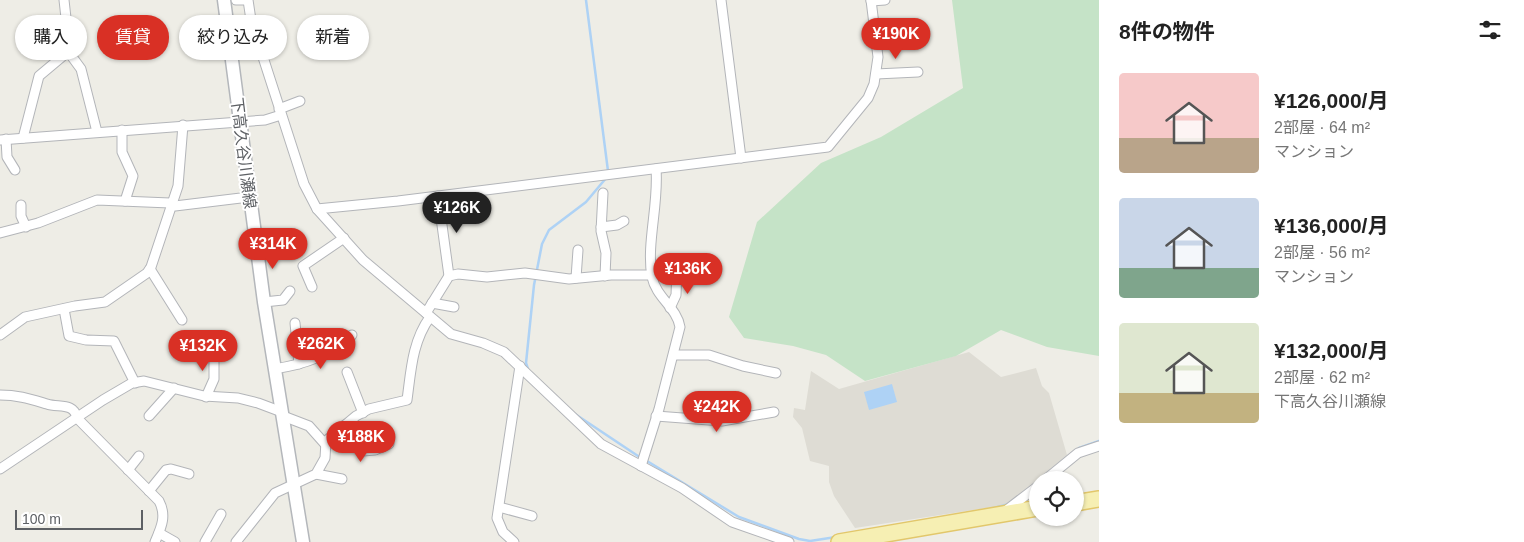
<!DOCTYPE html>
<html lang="ja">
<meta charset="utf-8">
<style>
:root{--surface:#fff;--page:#f2f2f2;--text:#222;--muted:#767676;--accent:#d93025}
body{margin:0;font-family:Arial,"Noto Sans JP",sans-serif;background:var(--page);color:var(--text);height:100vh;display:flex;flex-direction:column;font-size:19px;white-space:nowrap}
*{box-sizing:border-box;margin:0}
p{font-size:16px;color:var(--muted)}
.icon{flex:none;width:28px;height:28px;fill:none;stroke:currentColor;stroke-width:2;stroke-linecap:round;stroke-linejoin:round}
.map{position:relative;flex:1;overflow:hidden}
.details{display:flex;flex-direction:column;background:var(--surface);width:425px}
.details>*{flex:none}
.guide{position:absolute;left:15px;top:15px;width:475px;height:45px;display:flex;gap:10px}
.tools{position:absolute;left:1029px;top:471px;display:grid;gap:10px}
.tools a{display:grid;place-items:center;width:55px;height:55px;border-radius:50%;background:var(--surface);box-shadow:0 1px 4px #0004;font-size:25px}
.scale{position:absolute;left:15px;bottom:12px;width:128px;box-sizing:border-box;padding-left:5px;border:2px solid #5d6064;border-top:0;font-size:14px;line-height:18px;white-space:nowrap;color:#5d6064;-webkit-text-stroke:4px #fff;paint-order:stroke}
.price{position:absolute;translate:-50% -42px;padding:0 11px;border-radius:18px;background:var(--accent);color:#fff;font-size:16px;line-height:32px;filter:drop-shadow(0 1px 2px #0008)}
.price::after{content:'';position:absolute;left:50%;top:30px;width:15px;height:11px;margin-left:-8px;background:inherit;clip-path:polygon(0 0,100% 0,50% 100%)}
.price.selected{background:#222;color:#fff}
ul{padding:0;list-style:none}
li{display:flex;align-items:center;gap:15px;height:125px;padding:0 20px}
li span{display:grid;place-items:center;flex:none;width:140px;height:100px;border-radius:5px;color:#555}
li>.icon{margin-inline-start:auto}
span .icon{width:60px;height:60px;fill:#fffc;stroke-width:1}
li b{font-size:21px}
h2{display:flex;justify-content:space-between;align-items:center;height:60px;padding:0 20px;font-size:21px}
.pill{padding:0 18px;border-radius:22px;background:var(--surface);box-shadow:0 1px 4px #0004;font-size:18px;line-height:45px}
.pill.selected{background:var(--accent);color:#fff}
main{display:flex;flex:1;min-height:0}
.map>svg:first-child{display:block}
.education{fill:#dedcd4}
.green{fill:#c5e3c7}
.water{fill:#aed2f5}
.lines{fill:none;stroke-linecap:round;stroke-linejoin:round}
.stream{stroke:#aed2f5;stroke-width:2.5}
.street-casing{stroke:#b3b5b9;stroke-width:11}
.secondary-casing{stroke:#b4b7bb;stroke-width:15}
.primary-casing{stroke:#e2c76b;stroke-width:18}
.street{stroke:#fff;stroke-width:9}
.secondary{stroke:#fff;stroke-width:12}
.primary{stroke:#f6efb3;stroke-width:15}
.labels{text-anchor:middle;stroke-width:4;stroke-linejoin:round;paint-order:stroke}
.street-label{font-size:16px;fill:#5d6064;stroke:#fff}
</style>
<main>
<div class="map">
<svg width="1099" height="542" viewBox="0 0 1099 542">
<rect width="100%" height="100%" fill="#eeede6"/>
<path class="education" d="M969 352 1001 377 1036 368 1042 386 1049 393 1067 455 1006 505 855 528 834 496 829 482V466L810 461 802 428 793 417 794 408 805 410 811 371 839 389Z"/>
<path class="green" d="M952 0H1099V356L1047 347 1001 330 956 356 865 381 826 355 793 346 744 338 729 317 757 222 821 163 881 137 963 88Z"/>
<path class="water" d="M892 384 897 402 869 410 864 392Z"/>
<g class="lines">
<g class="stream">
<path d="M586 0 608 171"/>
<path d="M528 369 526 363 534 285 542 244 549 230 586 202 607 177"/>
<path d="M575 414 638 456"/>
<path d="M1079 448 1099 441"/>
<path d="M647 461 739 517 799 539 810 541 836 537"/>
<path d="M990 509 1009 504"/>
</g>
<g class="street-casing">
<g id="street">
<path d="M64 0 70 54 81 69 97 132"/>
<path d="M236 0H245"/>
<path d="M248 0 251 20 304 184 317 209 363 260 451 334 483 343 504 352 601 444 682 488 732 522 789 542"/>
<path d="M721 0 741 158"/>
<path d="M871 1 885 0"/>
<path d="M875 30 915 31"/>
<path d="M257 37 280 34"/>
<path d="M876 74 918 72"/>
<path d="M279 109 300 101"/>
<path d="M122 130V152L133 176 125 201"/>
<path d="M23 138 39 76 70 50"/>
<path d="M6 139 7 157 15 170"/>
<path d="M0 140 265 120 281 115"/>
<path d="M603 193 601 231 606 253 605 276"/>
<path d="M438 196 449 276"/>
<path d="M21 205V216L26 227"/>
<path d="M317 209 398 201 828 147 868 98 874 84 878 57 871 0"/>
<path d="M601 227 617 225 624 221"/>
<path d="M0 233 38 223 97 200 170 203 175 206 249 197"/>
<path d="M150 269 182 320"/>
<path d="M576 278 578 250"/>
<path d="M312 287 303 266 344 238"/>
<path d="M264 302 283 300 290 291"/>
<path d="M432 303 454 307"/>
<path d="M670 308 676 295 677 269"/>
<path d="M64 309 69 336 86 340 114 341 135 383"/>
<path d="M426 313 449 276 458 274 487 277 525 273 569 279 611 275H652"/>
<path d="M295 323 299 364"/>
<path d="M0 335 25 317 75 306 105 302 147 273 151 267 178 186 183 125"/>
<path d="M674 355H709L743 366 776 373"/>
<path d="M274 369C306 364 328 356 352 335"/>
<path d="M347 372 363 413"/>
<path d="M0 395C18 395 30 399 47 404 58 408 74 402 77 418L159 501C167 516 161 528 155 542"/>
<path d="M206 397 214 379V352"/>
<path d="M149 416 174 388"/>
<path d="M283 416 309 426 325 444"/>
<path d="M656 416 722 421 774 412"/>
<path d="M345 425 351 427 355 443 363 451 375 450 389 444"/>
<path d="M641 466 659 409 680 327C677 308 656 297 652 277 646 244 659 204 656 169"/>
<path d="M0 469 103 400 132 383 144 381 204 396 238 398 258 403 282 412"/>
<path d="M128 470 139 456"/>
<path d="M316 474 342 479"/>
<path d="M1045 480 1078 453 1099 446"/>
<path d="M149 491 166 470 171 469 189 474"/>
<path d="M499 507 532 516"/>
<path d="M1004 512 1038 486"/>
<path d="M159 533 175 542"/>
<path d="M205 542 221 514"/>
<path d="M236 542 275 493 316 474 325 458 326 441 356 416 369 409 407 400C411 371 412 342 430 317"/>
<path d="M514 542 503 532 497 518 520 366"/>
</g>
</g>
<g class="secondary-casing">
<path id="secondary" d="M224 0 264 302 303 542"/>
</g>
<g class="primary-casing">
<g id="primary">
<path d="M1075 503 1099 499"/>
<path d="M839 542 1038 508"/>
</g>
</g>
<use href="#street" class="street"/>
<use href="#secondary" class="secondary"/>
<use href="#primary" class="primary"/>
</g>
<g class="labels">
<g class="street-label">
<text transform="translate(244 153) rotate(83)" y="6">下高久谷川瀬線</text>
</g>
</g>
</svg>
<div class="tools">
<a><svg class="icon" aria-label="locate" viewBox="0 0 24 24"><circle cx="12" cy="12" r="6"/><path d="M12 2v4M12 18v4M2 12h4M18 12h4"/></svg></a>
</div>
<div class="scale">100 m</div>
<b class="price" style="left:896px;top:60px">¥190K</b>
<b class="price selected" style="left:457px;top:234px">¥126K</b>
<b class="price" style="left:273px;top:270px">¥314K</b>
<b class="price" style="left:688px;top:295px">¥136K</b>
<b class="price" style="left:321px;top:370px">¥262K</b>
<b class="price" style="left:203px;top:372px">¥132K</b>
<b class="price" style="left:717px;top:433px">¥242K</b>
<b class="price" style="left:361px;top:463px">¥188K</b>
<div class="guide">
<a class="pill">購入</a>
<a class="pill selected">賃貸</a>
<a class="pill">絞り込み</a>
<a class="pill">新着</a>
</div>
</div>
<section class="details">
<h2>8件の物件<svg class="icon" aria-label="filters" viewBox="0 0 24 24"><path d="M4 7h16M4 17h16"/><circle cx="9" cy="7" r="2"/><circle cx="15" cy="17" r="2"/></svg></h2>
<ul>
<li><span style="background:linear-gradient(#f6c9c9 65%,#b9a48a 0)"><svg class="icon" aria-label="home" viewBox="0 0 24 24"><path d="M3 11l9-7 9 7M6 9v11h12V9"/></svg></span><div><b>¥126,000/月</b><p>2部屋 · 64 m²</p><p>マンション</p></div></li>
<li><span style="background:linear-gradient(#c9d6e8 70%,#7fa58c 0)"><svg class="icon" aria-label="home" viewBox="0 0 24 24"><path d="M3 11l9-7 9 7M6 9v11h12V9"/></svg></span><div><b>¥136,000/月</b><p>2部屋 · 56 m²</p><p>マンション</p></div></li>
<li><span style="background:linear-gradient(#dfe7d0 70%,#c2b280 0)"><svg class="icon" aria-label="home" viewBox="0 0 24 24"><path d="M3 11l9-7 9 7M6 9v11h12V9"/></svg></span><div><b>¥132,000/月</b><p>2部屋 · 62 m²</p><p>下高久谷川瀬線</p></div></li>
</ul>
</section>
</main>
